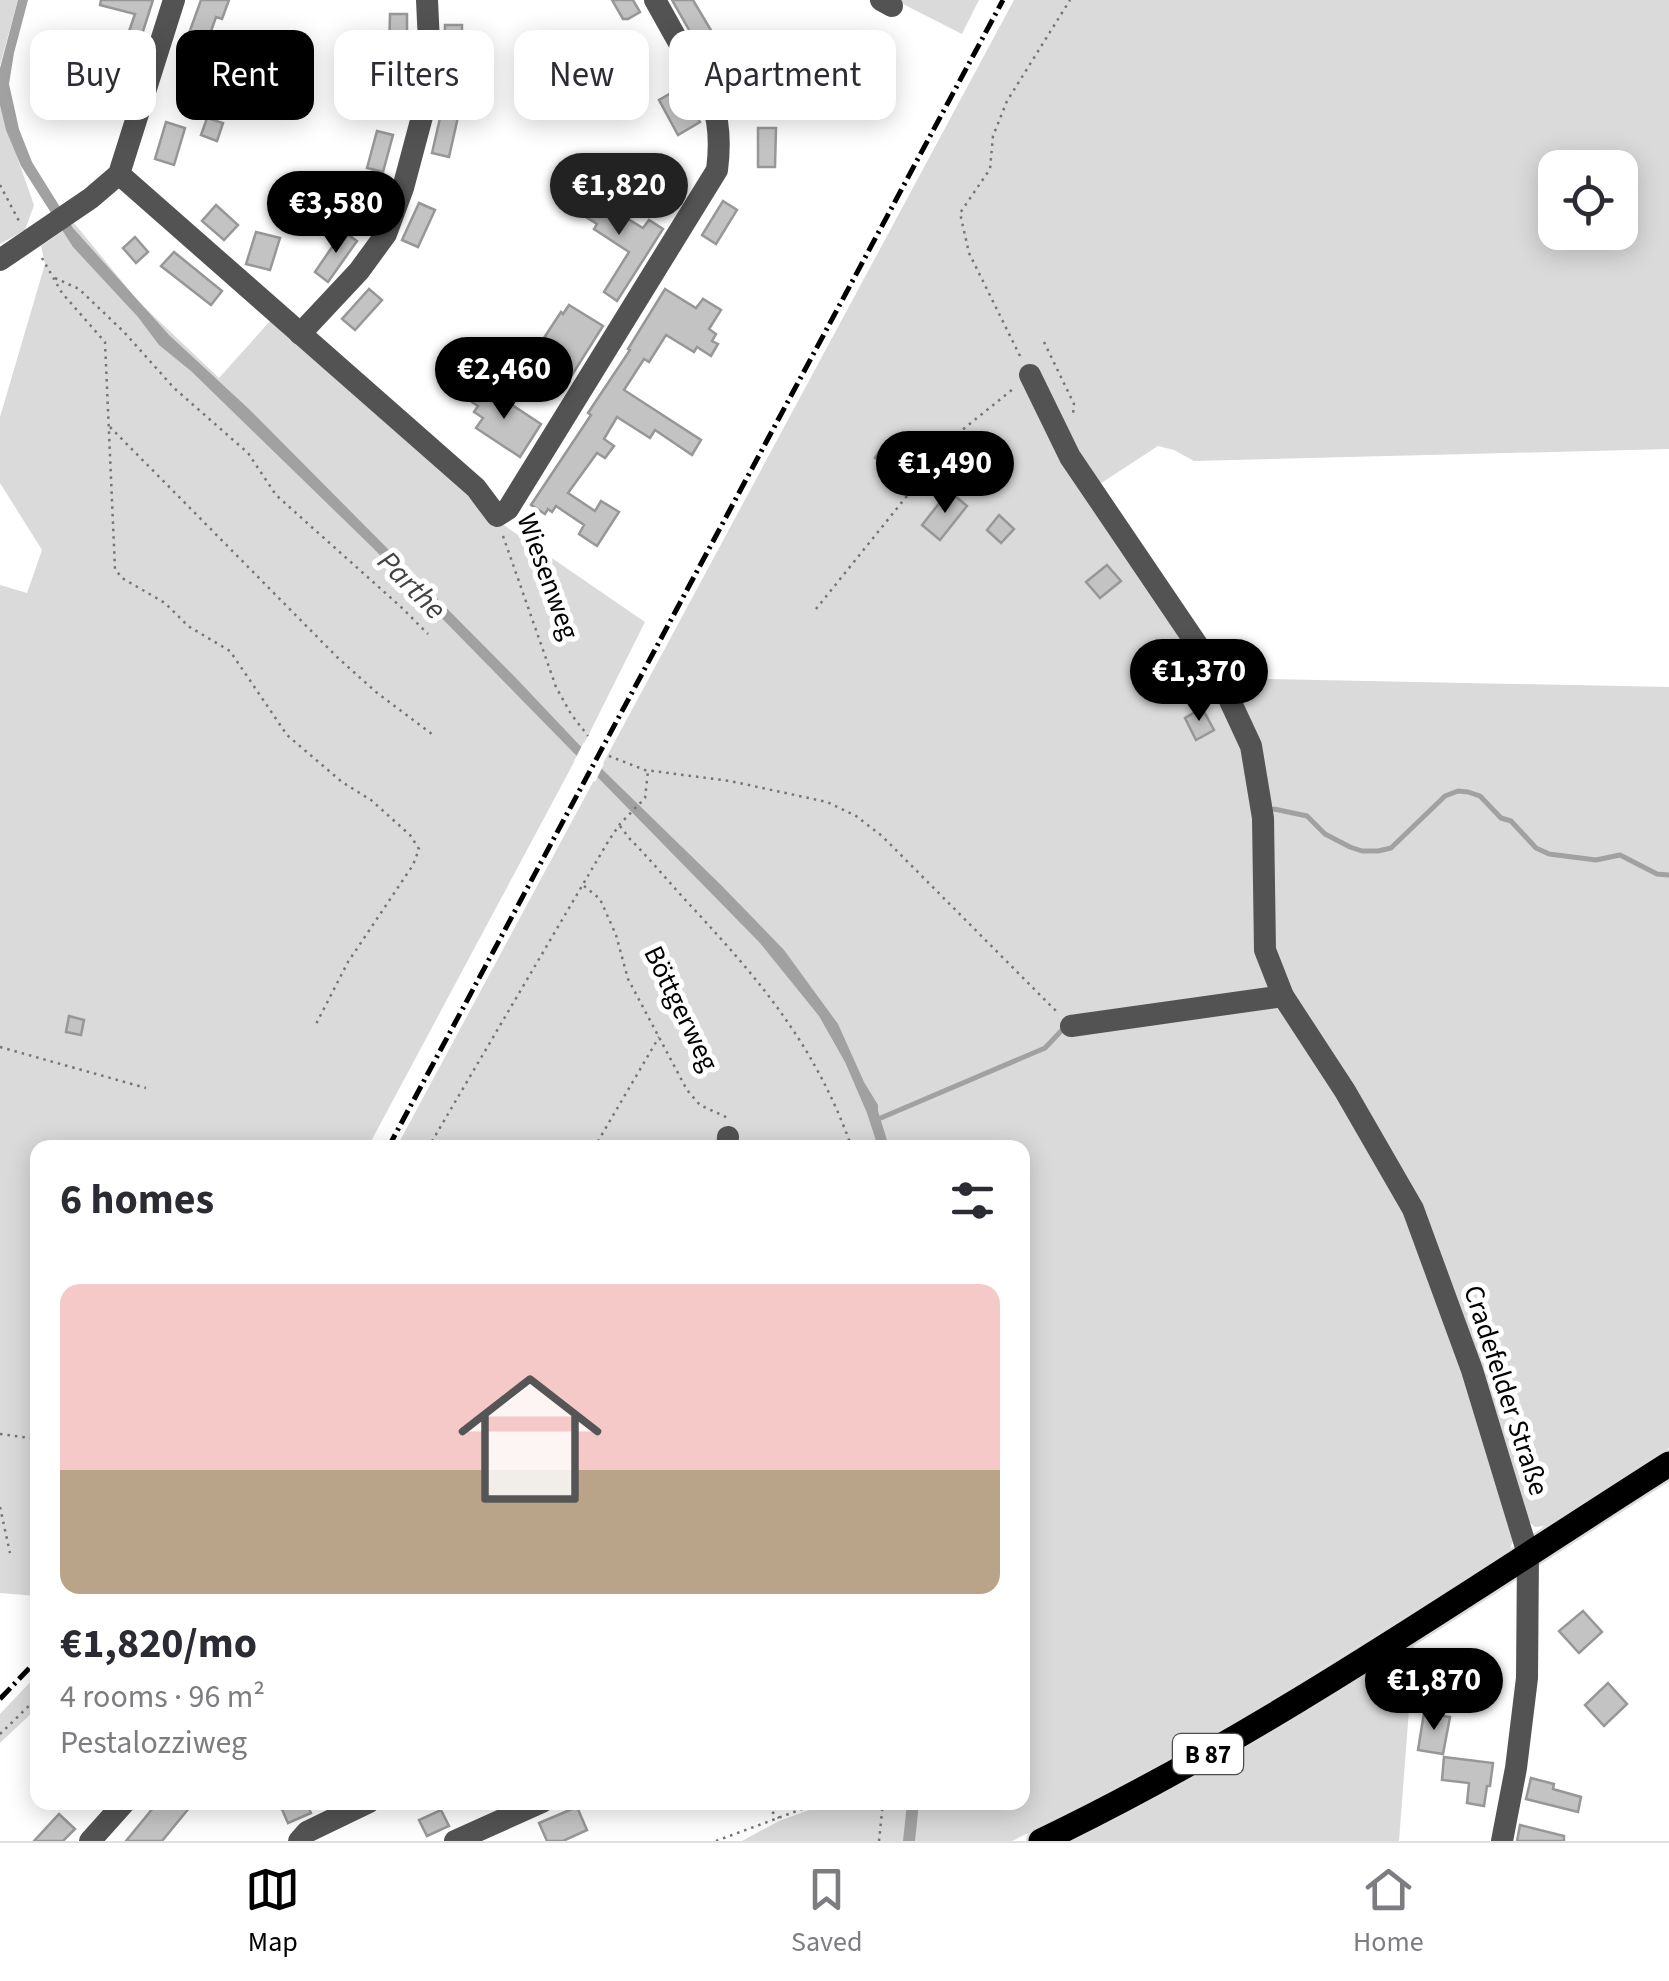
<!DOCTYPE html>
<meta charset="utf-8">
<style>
:root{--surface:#fff;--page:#f7f7f7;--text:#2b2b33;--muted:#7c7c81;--line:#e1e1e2;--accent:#000}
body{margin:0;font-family:"Source Sans 3",sans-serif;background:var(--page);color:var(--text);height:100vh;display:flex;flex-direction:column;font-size:38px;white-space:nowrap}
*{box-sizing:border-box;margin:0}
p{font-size:32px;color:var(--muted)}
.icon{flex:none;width:55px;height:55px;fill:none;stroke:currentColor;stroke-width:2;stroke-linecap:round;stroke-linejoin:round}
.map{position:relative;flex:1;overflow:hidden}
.details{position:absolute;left:30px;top:1140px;width:1000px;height:670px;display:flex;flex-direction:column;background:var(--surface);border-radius:20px;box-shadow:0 5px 25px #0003}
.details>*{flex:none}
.top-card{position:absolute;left:30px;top:30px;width:1000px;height:90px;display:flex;gap:20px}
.tools{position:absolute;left:1538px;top:150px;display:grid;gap:20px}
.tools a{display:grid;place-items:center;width:100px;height:100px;border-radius:20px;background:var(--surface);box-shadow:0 5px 25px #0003;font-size:50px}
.price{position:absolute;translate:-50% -85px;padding:0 22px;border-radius:35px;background:var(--accent);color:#fff;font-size:32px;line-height:65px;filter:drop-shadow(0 2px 5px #0008)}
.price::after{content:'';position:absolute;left:50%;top:60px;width:30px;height:22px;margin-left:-15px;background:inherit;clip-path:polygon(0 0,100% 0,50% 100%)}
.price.active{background:#222;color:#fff}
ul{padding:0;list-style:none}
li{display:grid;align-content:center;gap:20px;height:530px;padding:0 30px}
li+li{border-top:2px solid var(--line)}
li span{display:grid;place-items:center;height:310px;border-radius:20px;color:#555}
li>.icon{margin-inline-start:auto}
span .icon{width:180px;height:180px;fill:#fffc;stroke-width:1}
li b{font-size:42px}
h2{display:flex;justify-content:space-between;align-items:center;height:120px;padding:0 30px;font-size:42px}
.chip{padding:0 35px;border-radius:20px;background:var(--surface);box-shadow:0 5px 25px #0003;font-size:35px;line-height:90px}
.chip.active{background:var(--accent);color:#fff}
.dock{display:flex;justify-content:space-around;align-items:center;height:140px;border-top:2px solid var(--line);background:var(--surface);font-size:28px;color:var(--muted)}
.dock a{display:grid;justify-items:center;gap:5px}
.dock .active{color:var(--accent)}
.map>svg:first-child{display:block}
.green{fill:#dadada;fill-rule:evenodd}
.water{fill:#a1a1a1}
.pier{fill:#fff}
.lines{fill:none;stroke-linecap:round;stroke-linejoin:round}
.stream{stroke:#a1a1a1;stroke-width:5}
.building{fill:#c3c3c3;stroke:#979797;stroke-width:2.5}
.major-casing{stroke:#dbdbdb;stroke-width:30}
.path{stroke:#757575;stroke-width:2.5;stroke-dasharray:2.5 5;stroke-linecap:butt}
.minor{stroke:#535353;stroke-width:22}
.major{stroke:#000;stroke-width:25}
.rail{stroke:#000;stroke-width:5;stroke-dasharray:15 5 2.5 5;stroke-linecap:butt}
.labels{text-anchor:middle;stroke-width:10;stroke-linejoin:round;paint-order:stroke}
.shield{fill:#fff;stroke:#4c4c4c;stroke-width:2.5}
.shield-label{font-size:25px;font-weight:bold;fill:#000}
.street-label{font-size:28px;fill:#000;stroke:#fff}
.water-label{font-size:30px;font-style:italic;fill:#424242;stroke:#fff}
</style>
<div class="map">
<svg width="1669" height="1841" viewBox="0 0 1669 1841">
<rect width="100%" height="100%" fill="#fff"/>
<g class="green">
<path d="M0 0H18L0 65Z"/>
<path d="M895 0H979L962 34Z"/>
<path d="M1014 0H1669V449L1194 461 1174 450 1158 446 1092 489 1220 678 1669 687V1448L1548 1526 1535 1527 1528 1521 1514 1537 1509 1552 1188 1751 1079 1809 1012 1841H742L779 1821 828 1803 1022 1802V1148H396ZM1555 168H1620V232H1555Z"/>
<path d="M0 76 8 131 34 205 25 230 0 244Z"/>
<path d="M74 223 139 302 219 378 270 321 492 517 645 622 588 736 368 1147 38 1148 37 1596 0 1593V585L27 593 42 550 0 483V417L45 264 41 246Z"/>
<path d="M1414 1644 1399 1841H1074L1230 1758Z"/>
<path d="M37 1675V1708L0 1743V1714Z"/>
</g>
<g class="water">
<path d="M18 0H28L14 53 9 84 19 129 32 162 73 228 169 335 250 410 514 676 604 771 721 885 784 950 838 1024 864 1082 878 1105V1111L889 1147H878L867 1113 845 1062 819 1016 760 943 373 548 191 371 159 345 138 317 73 247 21 166 6 130 0 105V68Z"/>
<path d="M1430 1681 1448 1699 1442 1706H1427L1421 1700 1420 1686Z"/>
<path d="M907 1803H919L915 1841H903Z"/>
</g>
<path class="pier" d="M584 742 604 764 595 782 574 761Z"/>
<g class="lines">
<g class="stream">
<path d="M1274 809 1307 816 1325 834 1350 847 1362 851H1378L1391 848 1445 796 1458 791 1468 792 1480 796 1501 818 1511 821 1536 848 1549 854 1596 860 1620 855 1657 874 1669 875"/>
<path d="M876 1120 1045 1048 1063 1029"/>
</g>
</g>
<g class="building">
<path d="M101 0H153L138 47 125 43 135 14 100 5Z"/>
<path d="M201 0H229L222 19 216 17 198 68 179 61Z"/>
<path d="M612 0H633L640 12 628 19H623Z"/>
<path d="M672 0H693L728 59 732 56 750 89 729 100Z"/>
<path d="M390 14H407V55L389 54Z"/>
<path d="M445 25H462V67L444 66Z"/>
<path d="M212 66 235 78 227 94 224 92 219 102 206 96 212 86 204 82Z"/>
<path d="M680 88 700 122 678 135 659 100Z"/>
<path d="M441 114 458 117 449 157 432 153Z"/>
<path d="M207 118 223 123 217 141 201 135Z"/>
<path d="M166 122 185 128 174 165 155 159Z"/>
<path d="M758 128H776L775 167H758Z"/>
<path d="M377 131 393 135 383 172 367 168Z"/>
<path d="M577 188 643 228 649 220 663 229 617 301 604 292 629 252 594 229 597 224 584 216 587 212 568 201Z"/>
<path d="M723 201 737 210 716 244 702 235Z"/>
<path d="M419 203 435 210 418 247 402 240Z"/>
<path d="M216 205 238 225 224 240 202 221Z"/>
<path d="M343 231 357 241 328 282 315 272Z"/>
<path d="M256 232 280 238 270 270 246 264Z"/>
<path d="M135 237 148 252 136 263 123 248Z"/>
<path d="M174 252 222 291 211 305 161 266Z"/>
<path d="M369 289 382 300 355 330 342 319Z"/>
<path d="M665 289 696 308 703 299 721 310 709 329 716 334 712 341 718 344 711 356 697 347 694 352 666 335 649 362 644 359 624 390 701 440 692 455 655 430 650 438 617 417 604 439 614 446 605 458 597 453 568 493 595 511 601 501 619 512 597 546 579 534 584 525 556 506 552 512 548 509 545 514 531 505 591 415 588 413 630 350 628 349Z"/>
<path d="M569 305 603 326 565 386 550 377 559 361 538 347 561 312 563 314Z"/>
<path d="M482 385 541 424 520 457 476 428 483 418 474 412 478 406 472 402Z"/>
<path d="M882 447 894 454 887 466 875 458Z"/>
<path d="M949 491 967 506 940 540 922 525Z"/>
<path d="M999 515 1014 529 1001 543 987 530Z"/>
<path d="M1107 565 1121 581 1100 598 1086 582Z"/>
<path d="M1202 708 1214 730 1196 740 1185 718Z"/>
<path d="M69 1016 84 1020 81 1035 66 1032Z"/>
<path d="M1583 1611 1602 1632 1579 1653 1559 1631Z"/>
<path d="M1608 1683 1627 1704 1604 1726 1585 1705Z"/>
<path d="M1424 1713 1450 1717 1443 1754 1418 1750Z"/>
<path d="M1444 1757 1493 1763 1490 1786H1487L1484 1806 1467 1803 1469 1783 1442 1780Z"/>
<path d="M1531 1778 1554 1784 1553 1789 1581 1797 1578 1812 1526 1799Z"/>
<path d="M158 1802H194L162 1841H126Z"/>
<path d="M290 1802H306L311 1813 288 1823 281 1807Z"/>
<path d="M577 1807 587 1830 563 1841H547L539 1823Z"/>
<path d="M441 1810 449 1826 427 1836 419 1820Z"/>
<path d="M59 1814 75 1829 63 1841H34Z"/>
<path d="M1520 1825 1564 1836V1841H1517Z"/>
</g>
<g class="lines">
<g class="major-casing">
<path id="major" d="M1041 1841C1262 1735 1463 1595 1669 1464"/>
</g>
<g class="path">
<path d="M0 185 19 221"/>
<path d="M42 258 62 293 105 342 115 569 122 578 165 603 188 626 230 651 287 735 342 782 371 800 410 835 419 849 413 865 348 962 315 1026"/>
<path d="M55 278 79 289 124 332 174 388 248 453 276 495 401 607 428 634"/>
<path d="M1044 342 1074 404 1073 414"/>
<path d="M1020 356 969 253 960 213 990 169 993 136 1007 101 1070 0"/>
<path d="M110 427 337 657 376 692 432 734"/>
<path d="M503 536 556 687 571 714 588 736"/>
<path d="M816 609 956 435 1013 389"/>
<path d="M609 756 645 770 730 781 827 802 856 816 882 836 1056 1011"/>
<path d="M620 826 630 839C652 861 671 885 692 907 763 984 816 1047 852 1148"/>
<path d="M584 886 600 899 616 935 628 979 687 1090 700 1105 728 1118"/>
<path d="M0 1047 146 1088"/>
<path d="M428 1148 609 840 620 824 645 798 648 771"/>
<path d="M594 1148 659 1037"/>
<path d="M0 1434 38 1439"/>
<path d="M0 1507 10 1553"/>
<path d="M0 1734 38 1697"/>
<path d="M761 1802 779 1818"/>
<path d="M716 1841 821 1802"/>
<path d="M879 1841 883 1802"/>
</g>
<g class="minor">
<path d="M881 0 892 6"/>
<path d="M119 174 476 488 497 516 508 509 717 170C720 147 720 124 712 102L655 0"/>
<path d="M0 260 91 198 119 174 174 0"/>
<path d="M300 334 359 271 386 234 403 188 427 98 429 43 427 0"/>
<path d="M1030 375 1070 457 1219 677 1251 746 1263 818 1265 950 1283 996 1345 1091 1413 1209 1472 1370 1528 1554 1527 1678 1516 1768 1502 1841"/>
<path d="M1071 1026 1283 996"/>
<path d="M727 1148 728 1137"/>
<path d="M90 1841 125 1802"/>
<path d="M299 1841 307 1832 369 1802"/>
<path d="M455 1841 542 1802"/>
</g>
<use href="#major" class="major"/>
<g class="rail">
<path d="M388 1148 1003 0"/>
<path d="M0 1699 38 1659"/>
</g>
</g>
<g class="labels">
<rect class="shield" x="1173" y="1734" width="70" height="40" rx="8"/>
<g class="shield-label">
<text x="1208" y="1763">B 87</text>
</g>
<g class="street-label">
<text transform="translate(549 576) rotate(70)" y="10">Wiesenweg</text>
<text transform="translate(682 1008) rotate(64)" y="10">Böttgerweg</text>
<text transform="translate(1507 1390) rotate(72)" y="10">Cradefelder Straße</text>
</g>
<g class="water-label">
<text transform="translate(412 585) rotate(45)" y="10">Parthe</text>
</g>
</g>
</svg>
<div class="tools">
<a><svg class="icon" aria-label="locate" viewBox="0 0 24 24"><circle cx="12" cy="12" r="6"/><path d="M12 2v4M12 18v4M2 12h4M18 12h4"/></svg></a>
</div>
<b class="price active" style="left:619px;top:238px">€1,820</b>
<b class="price" style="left:336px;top:256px">€3,580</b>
<b class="price" style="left:504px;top:422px">€2,460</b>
<b class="price" style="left:945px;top:516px">€1,490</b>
<b class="price" style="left:1199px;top:724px">€1,370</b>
<b class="price" style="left:1434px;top:1733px">€1,870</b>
<div class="top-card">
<a class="chip">Buy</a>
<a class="chip active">Rent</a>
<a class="chip">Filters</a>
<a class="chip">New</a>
<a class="chip">Apartment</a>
</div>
<section class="details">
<h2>6 homes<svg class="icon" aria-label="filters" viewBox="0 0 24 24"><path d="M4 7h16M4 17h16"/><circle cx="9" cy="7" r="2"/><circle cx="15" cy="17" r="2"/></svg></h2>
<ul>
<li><span style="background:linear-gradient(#f6c9c9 60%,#b9a48a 0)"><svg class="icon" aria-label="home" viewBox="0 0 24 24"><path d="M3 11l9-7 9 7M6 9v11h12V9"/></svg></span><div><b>€1,820/mo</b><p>4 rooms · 96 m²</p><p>Pestalozziweg</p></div></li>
</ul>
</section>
</div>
<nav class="dock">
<a class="active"><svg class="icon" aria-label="map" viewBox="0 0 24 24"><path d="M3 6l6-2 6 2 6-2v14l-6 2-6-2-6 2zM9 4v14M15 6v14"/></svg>Map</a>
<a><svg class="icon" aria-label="saved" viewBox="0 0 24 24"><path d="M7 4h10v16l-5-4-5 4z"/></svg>Saved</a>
<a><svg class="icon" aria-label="home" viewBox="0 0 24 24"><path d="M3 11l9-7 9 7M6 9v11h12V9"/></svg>Home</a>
</nav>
